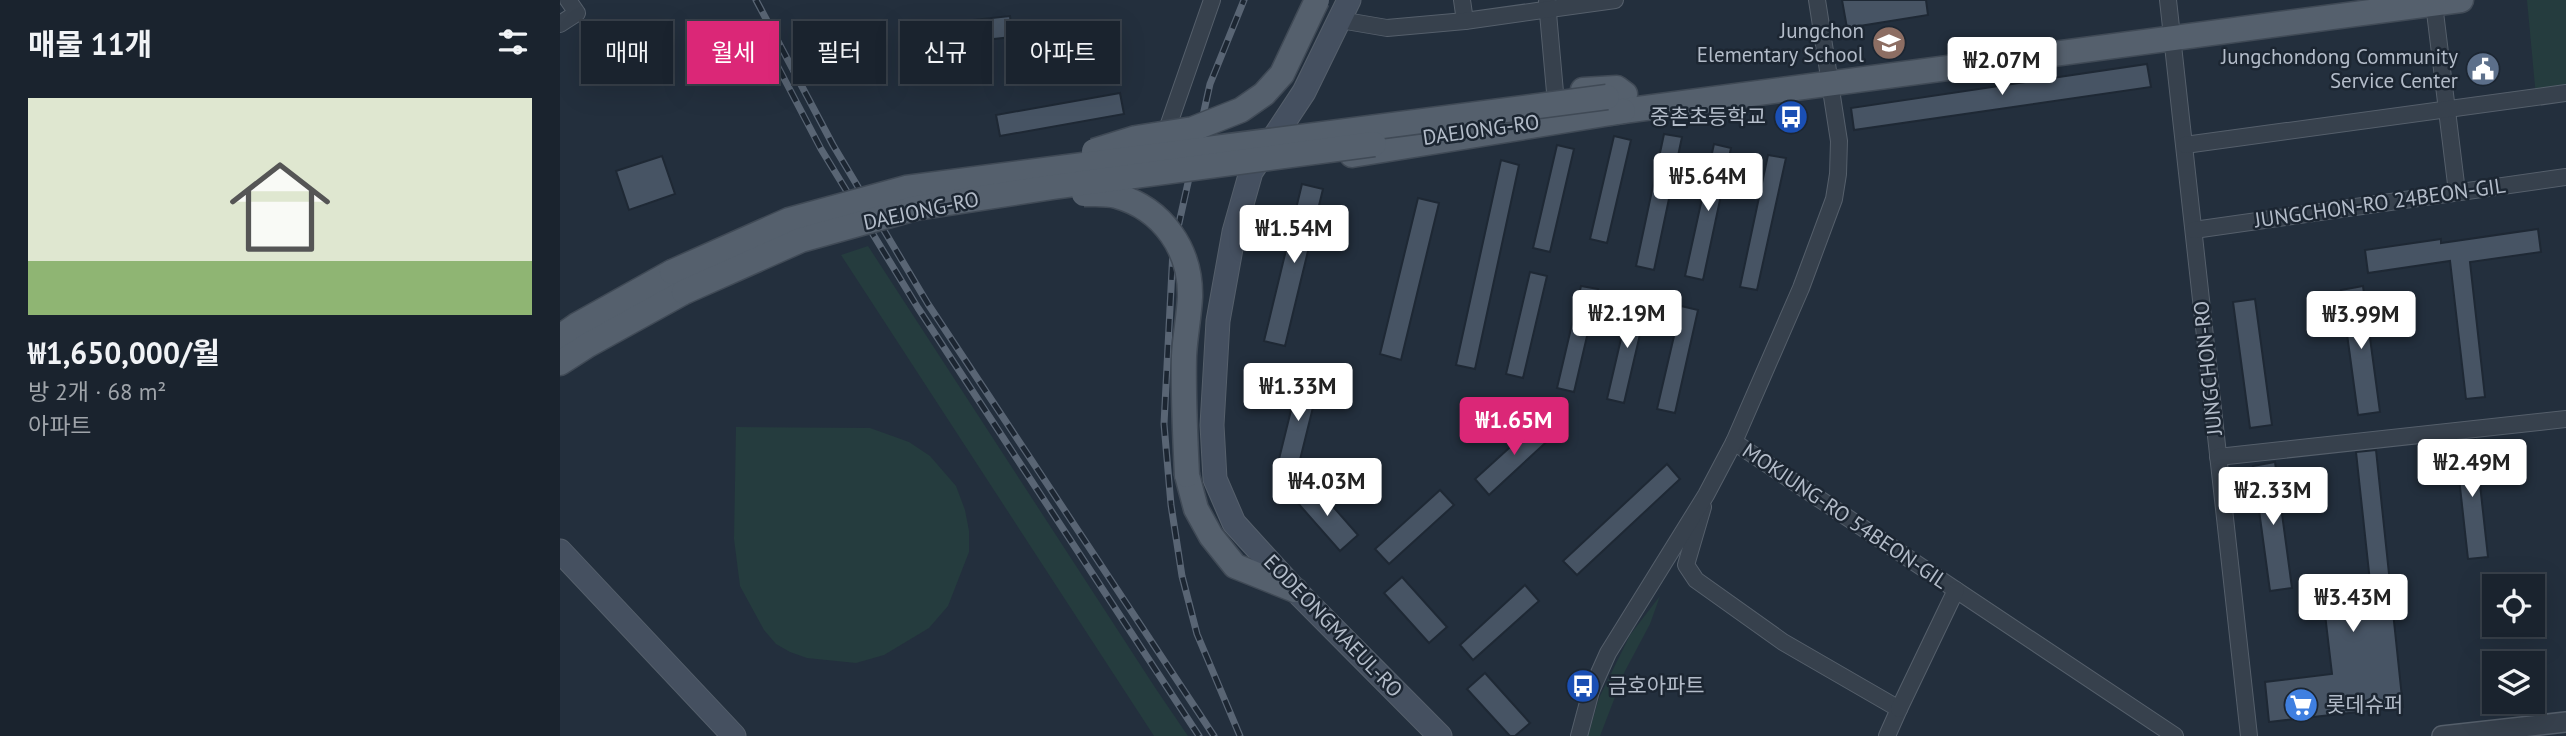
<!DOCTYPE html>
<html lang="ko">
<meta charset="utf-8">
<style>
:root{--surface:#1a232e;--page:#272f3a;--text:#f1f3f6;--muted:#9fa4aa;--line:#38404a;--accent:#db2777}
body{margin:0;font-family:"PT Sans","Noto Sans KR",sans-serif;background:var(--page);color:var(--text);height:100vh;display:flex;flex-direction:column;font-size:26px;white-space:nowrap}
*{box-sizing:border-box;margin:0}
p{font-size:23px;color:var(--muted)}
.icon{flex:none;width:38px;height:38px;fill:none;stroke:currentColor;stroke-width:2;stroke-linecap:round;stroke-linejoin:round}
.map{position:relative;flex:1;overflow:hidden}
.drawer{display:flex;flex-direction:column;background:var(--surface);width:560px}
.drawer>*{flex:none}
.banner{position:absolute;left:21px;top:21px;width:665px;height:63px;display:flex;gap:14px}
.controls{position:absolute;left:1922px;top:574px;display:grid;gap:14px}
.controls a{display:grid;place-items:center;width:63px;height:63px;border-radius:0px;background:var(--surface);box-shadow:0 7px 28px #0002,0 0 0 2px var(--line);font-size:35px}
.price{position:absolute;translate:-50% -60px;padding:0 16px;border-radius:7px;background:#fff;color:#222;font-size:23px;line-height:46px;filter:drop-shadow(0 2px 4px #0008)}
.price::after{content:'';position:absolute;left:50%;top:42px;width:21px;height:16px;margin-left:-10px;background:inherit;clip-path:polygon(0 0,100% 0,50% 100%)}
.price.active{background:var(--accent);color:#fff}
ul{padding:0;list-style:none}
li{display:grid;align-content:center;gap:14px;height:371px;padding:0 28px}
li+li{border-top:2px solid var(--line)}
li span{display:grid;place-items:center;height:217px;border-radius:0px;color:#555}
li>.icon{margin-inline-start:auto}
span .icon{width:126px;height:126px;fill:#fffc;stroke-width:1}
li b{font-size:30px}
h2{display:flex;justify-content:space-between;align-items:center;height:84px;padding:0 28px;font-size:30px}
.chip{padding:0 24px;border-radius:0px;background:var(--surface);box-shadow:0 7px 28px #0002,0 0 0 2px var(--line);font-size:24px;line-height:63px}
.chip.active{background:var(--accent);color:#fff}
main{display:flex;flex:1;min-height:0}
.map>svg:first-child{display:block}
.green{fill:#253c3e}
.building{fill:#475464;stroke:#1e2834;stroke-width:2}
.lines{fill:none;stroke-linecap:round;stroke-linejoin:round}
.minor-casing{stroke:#555f6b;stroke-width:18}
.tertiary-casing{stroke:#555f6b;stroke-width:22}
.secondary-casing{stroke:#555f6b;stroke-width:25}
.primary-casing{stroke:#404a56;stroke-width:27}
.minor{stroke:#37414d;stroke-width:16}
.tertiary{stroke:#37414d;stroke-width:19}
.secondary{stroke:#455060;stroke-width:23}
.primary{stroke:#55606d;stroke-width:24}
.rail-casing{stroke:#596574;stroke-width:7}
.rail{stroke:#1c2632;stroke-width:4.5;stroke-dasharray:13;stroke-linecap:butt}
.primary-bridge-casing{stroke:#404a56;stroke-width:27;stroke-linecap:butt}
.primary-bridge{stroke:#55606d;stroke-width:24}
.labels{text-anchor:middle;stroke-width:5;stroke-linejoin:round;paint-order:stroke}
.poi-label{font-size:21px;fill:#b3bcc9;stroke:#1c2632;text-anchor:end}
.street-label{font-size:21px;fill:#b3bcc9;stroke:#1c2632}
</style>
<main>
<section class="drawer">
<h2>매물 11개<svg class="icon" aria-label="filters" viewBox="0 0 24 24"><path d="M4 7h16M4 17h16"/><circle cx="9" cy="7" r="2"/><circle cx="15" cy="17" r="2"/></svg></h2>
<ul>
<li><span style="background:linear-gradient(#dfe7d0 75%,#8fb573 0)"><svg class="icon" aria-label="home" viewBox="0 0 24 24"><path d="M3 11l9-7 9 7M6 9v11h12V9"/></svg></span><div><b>₩1,650,000/월</b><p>방 2개 · 68 m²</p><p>아파트</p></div></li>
</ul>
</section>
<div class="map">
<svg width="2006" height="736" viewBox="0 0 2006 736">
<rect width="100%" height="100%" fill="#232f3d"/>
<g class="green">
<path d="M1967 0H2006V93L1976 97Z"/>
<path d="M308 246 596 689 628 736H594L281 255Z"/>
<path d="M176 427 310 428 349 442 370 456 396 486 405 510 409 531V552L388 606 369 628 324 655 296 663 247 658 230 652 216 644 204 630 180 586 174 539Z"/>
<path d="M1100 596 1090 624 1065 671 1040 736H1028L1039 698 1070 635Z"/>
</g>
<g class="building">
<path d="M1282 0H1366L1368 15 1287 28Z"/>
<path d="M450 16 452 37 369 46 367 25Z"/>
<path d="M1587 64 1591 87 1294 130 1291 108Z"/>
<path d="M560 93 564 114 440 136 436 115Z"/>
<path d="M1104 134 1122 137 1094 270 1076 266Z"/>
<path d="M1054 136 1071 140 1047 243 1030 239Z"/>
<path d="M1154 144 1171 148 1143 280 1125 276Z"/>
<path d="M997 145 1014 149 990 252 973 248Z"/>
<path d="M1208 155 1226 158 1197 290 1180 287Z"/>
<path d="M102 156 115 194 69 210 56 171Z"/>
<path d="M941 160 959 165 915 369 896 365Z"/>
<path d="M742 184 763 189 725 346 704 341Z"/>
<path d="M858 198 879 203 841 360 820 354Z"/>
<path d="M1978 229 1981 252 1910 262 1925 397 1906 399 1890 261 1808 273 1805 250 1881 239V243Z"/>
<path d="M970 272 987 276 963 378 946 374Z"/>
<path d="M1021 286 1038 289 1014 392 997 388Z"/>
<path d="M1803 286 1820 412 1798 415 1781 290Z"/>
<path d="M1071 296 1088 300 1064 403 1047 399Z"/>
<path d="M1695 299 1712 425 1690 428 1673 302Z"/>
<path d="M1121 306 1138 310 1115 413 1097 409Z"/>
<path d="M742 366 762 371 735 480 715 475Z"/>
<path d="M980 420 994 435 929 495 915 479Z"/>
<path d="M1915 439 1928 557 1908 559 1895 442Z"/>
<path d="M1816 450 1843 707 1709 722 1705 682 1772 674 1763 597 1811 591 1796 452Z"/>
<path d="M1715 462 1732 588 1710 591 1693 466Z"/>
<path d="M1107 464 1120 479 1017 575 1003 561Z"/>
<path d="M754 485 798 535 780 551 736 501Z"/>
<path d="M880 490 894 505 829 564 815 549Z"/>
<path d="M842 577 887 627 869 643 824 593Z"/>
<path d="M965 585 979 601 913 660 900 645Z"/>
<path d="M925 673 970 723 955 736H950L907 689Z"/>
</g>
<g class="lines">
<g class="minor-casing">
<g id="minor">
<path d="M902 0 905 21"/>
<path d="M1608 0 1689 736"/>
<path d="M987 2 995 92"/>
<path d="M1874 4 1897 192"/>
<path d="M780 20 827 28 905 21 1055 0"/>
<path d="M0 24 17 13 8 0"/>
<path d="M603 141 652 0"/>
<path d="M1625 145 2006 93"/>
<path d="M1634 230 2006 177"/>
<path d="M1174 442 1615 736"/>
<path d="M1658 457 2006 419"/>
<path d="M1143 507 1126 565 1136 580 1223 642 1339 709 1327 736"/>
<path d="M1339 709 1396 590"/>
<path d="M1019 736 1031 691 1048 653 1146 495 1174 442 1241 288 1274 199 1278 174 1279 141 1257 0"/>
</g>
</g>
<g class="tertiary-casing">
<path id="tertiary" d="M1882 736 2006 722"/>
</g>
<g class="secondary-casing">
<g id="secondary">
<path d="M789 0 744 92 691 172 674 232 658 321 652 425 655 479 674 523 735 590 880 736"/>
<path d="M0 551 174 736"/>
</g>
</g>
<g class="primary-casing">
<g id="primary">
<path d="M1023 90 1057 88 1065 94"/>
<path d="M1048 113 1901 0"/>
<path d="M792 155 1063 111"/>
<path d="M0 337 17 325 112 272"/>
<path d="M0 363 28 345 124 292"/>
<path d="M627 475 636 509 651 536 675 566 735 590"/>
</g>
</g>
<use href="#minor" class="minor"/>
<use href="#tertiary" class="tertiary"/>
<use href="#secondary" class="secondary"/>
<use href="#primary" class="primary"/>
<g class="rail-casing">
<g id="rail">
<path d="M196 0 273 145 368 304 654 736"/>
<path d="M206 44 261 149 358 308 639 736"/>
<path d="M680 736 637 634 622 576 611 505 604 424 613 250 650 84 684 0"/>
</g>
</g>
<use href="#rail" class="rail"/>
<g class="primary-bridge-casing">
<g id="primary-bridge">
<path d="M534 151 576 138 633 129 681 110 704 94 722 74 757 0"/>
<path d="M524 194C535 194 547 193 557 196 603 209 631 250 630 297 629 317 625 336 624 356 623 396 625 435 627 475"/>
<path d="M112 272 229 220 346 188 1047 97"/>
<path d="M124 292 241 240 356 208 493 187 814 144"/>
</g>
</g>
<use href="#primary-bridge" class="primary-bridge"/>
</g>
<defs>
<g id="school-disc" transform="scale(1.75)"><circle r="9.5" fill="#8d6e63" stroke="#1c2632"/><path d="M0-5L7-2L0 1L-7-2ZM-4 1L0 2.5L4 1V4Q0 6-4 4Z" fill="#fff"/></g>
<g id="civic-disc" transform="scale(1.75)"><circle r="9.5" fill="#5c6f8a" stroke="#1c2632"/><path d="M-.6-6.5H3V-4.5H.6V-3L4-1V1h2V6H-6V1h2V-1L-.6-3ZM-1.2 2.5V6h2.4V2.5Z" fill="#fff"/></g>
<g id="bus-disc" transform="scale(1.75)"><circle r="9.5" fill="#1a4fb4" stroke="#1c2632"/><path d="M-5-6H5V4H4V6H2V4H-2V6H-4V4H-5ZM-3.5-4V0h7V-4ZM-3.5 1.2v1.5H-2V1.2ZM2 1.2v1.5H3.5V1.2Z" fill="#fff"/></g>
<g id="supermarket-disc" transform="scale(1.75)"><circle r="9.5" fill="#3f7fe0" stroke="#1c2632"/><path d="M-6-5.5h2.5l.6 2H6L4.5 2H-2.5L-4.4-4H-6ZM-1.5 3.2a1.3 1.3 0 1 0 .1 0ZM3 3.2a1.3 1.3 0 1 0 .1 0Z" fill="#fff"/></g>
</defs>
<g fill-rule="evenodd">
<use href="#school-disc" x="1329" y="43"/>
<use href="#civic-disc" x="1923" y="69"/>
<use href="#bus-disc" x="1231" y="117"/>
<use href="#bus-disc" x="1023" y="686"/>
<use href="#supermarket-disc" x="1741" y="705"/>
</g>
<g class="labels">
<g class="poi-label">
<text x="1304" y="38">Jungchon<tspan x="1304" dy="24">Elementary School</tspan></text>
<text x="1898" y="64">Jungchondong Community<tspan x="1898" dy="24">Service Center</tspan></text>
<text x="1206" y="124">중촌초등학교</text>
<text x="1048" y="693" text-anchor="start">금호아파트</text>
<text x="1766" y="712" text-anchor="start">롯데슈퍼</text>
</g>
<g class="street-label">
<text transform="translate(921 130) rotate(-8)" y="7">DAEJONG-RO</text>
<text transform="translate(1820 203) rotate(-8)" y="7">JUNGCHON-RO 24BEON-GIL</text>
<text transform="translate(361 211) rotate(-12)" y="7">DAEJONG-RO</text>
<text transform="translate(1648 368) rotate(-96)" y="7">JUNGCHON-RO</text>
<text transform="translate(1285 516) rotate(34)" y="7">MOKJUNG-RO 54BEON-GIL</text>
<text transform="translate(773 626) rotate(46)" y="7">EODEONGMAEUL-RO</text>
</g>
</g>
</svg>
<div class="controls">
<a><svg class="icon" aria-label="locate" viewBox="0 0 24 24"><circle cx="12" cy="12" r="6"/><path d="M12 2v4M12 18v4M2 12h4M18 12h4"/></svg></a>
<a><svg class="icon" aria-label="layers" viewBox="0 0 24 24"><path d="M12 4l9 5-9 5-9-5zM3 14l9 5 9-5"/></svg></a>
</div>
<b class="price" style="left:1442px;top:97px">₩2.07M</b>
<b class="price" style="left:1148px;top:213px">₩5.64M</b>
<b class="price" style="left:734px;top:265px">₩1.54M</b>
<b class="price" style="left:1067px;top:350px">₩2.19M</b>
<b class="price" style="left:1801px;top:351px">₩3.99M</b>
<b class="price" style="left:738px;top:423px">₩1.33M</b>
<b class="price active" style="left:954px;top:457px">₩1.65M</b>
<b class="price" style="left:1912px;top:499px">₩2.49M</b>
<b class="price" style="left:767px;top:518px">₩4.03M</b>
<b class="price" style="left:1713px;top:527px">₩2.33M</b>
<b class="price" style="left:1793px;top:634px">₩3.43M</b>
<div class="banner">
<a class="chip">매매</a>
<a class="chip active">월세</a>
<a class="chip">필터</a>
<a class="chip">신규</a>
<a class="chip">아파트</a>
</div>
</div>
</main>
